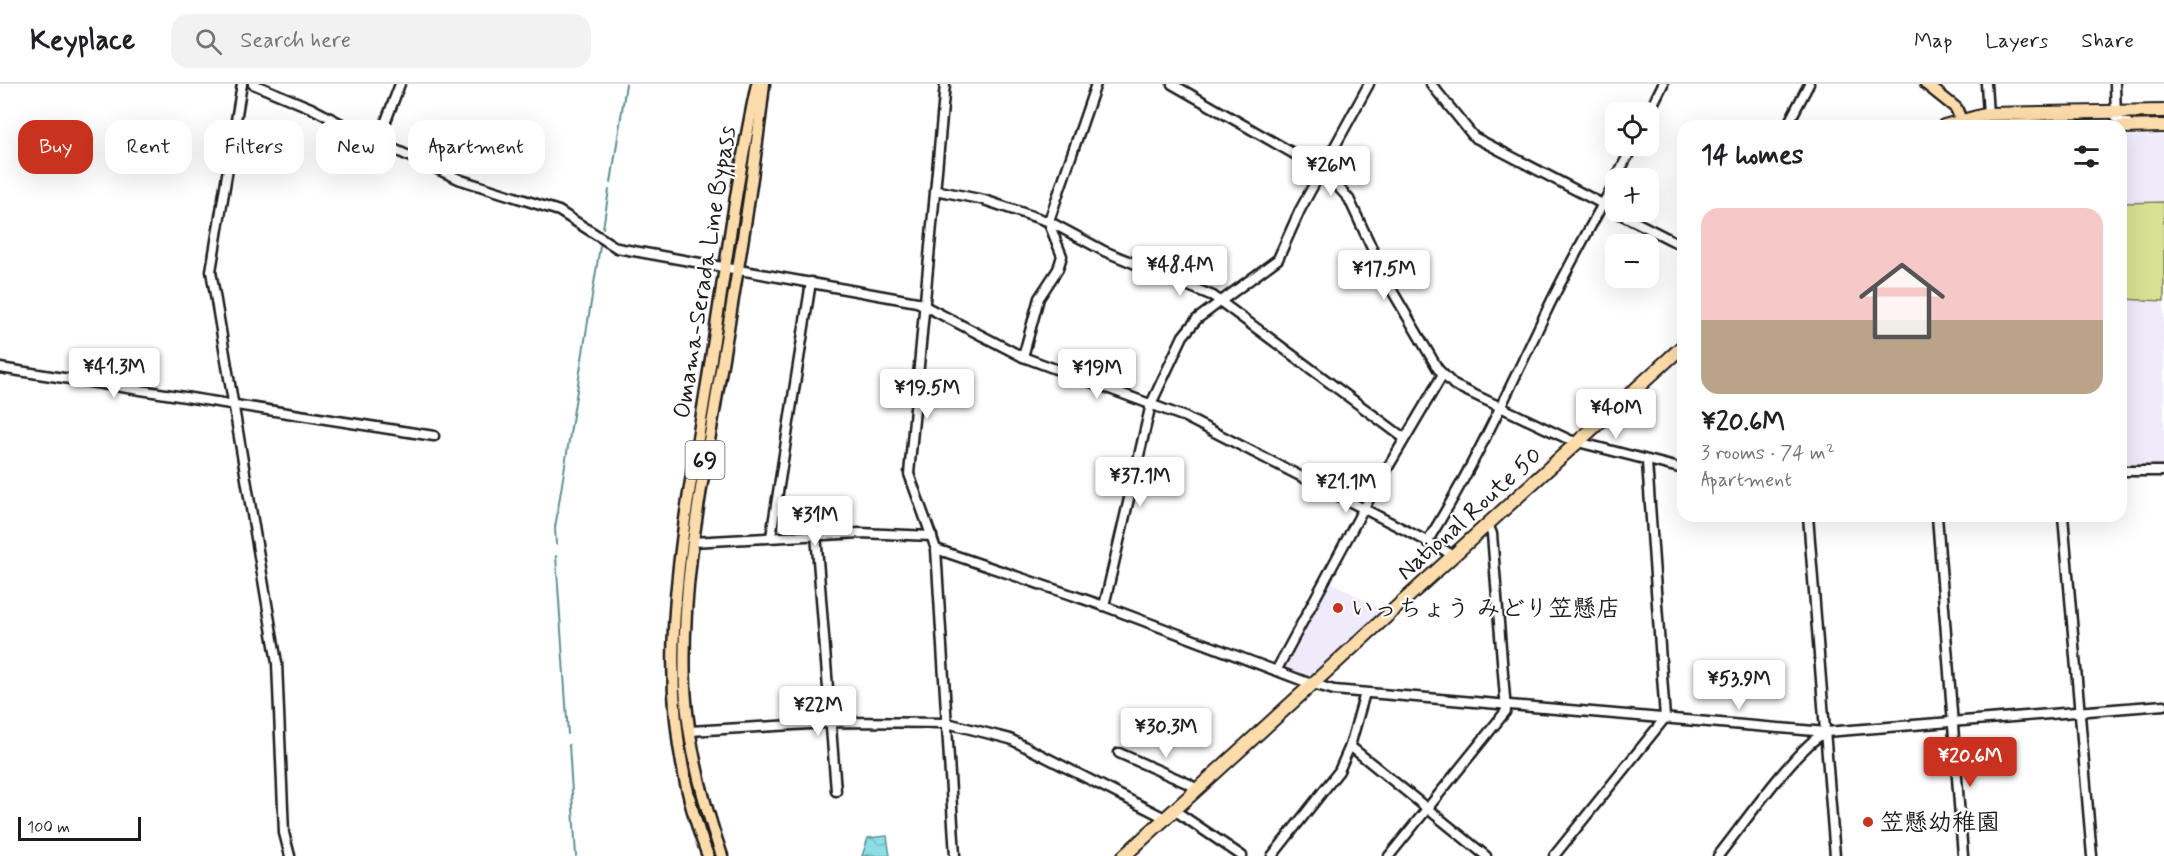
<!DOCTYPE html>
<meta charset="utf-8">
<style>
:root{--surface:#fff;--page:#f2f2f2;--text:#202124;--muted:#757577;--line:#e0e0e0;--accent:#c8321e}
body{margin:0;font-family:Mynerve,"Klee One",sans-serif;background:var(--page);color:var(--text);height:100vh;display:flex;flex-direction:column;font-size:22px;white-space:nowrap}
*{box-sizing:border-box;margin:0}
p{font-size:20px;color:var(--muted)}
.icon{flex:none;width:33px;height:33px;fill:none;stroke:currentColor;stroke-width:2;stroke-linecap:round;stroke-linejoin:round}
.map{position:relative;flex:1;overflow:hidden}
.drawer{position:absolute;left:1677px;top:36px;width:450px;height:402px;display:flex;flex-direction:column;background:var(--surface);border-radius:18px;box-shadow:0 6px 24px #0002}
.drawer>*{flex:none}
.hud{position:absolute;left:18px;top:36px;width:570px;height:54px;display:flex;gap:12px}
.buttons{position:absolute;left:1605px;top:18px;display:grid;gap:12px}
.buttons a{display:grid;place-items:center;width:54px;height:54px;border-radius:12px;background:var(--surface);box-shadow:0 6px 24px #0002;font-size:30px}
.scale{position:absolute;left:18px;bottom:15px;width:123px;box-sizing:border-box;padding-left:6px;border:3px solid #1c1c1c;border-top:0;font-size:16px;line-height:21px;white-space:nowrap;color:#1c1c1c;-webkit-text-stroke:4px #fff;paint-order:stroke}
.price{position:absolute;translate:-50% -51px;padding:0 14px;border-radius:6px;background:#fff;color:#222;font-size:20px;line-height:39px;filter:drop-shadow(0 2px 3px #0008)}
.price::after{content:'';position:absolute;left:50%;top:36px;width:18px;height:14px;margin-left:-9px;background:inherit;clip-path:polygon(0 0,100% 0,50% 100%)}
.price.on{background:var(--accent);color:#fff}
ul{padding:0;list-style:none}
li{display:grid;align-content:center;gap:12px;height:318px;padding:0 24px}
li+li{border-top:2px solid var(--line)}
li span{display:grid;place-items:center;height:186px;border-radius:18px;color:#555}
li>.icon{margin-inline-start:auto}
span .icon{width:108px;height:108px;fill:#fffc;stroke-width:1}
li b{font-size:26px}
h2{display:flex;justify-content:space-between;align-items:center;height:72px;padding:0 24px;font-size:26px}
.chip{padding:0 21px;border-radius:18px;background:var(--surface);box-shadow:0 6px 24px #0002;font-size:21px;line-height:54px}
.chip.on{background:var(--accent);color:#fff}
header{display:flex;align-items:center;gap:36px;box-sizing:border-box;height:84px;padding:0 30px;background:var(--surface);border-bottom:2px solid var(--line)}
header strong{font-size:28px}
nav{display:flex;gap:33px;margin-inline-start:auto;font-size:21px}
.search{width:420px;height:54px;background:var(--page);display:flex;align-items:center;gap:15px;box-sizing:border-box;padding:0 21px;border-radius:18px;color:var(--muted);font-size:22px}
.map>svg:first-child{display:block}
.built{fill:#efebfa}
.green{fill:#d6e194;stroke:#797e58;stroke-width:1.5}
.water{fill:url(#water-waves);stroke:#5f9094;stroke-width:1.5}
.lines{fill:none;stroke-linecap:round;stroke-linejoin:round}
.stream{stroke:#5f9094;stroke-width:2}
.minor-casing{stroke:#1c1c1c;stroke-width:13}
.major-casing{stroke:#1c1c1c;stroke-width:15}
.highway-casing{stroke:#1c1c1c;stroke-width:16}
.minor{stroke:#fff;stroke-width:8}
.major{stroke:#fddcac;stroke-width:10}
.highway{stroke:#fddcac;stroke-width:12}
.poi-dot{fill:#c8321e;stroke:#fff;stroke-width:2}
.labels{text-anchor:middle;stroke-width:4.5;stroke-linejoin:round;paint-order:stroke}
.shield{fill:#fff;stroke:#606060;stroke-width:1.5}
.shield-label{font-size:22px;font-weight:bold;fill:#1c1c1c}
.street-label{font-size:24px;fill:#1c1c1c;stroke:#fff}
.poi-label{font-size:24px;font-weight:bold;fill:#1c1c1c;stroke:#fff;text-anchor:start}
</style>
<header>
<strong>Keyplace</strong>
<div class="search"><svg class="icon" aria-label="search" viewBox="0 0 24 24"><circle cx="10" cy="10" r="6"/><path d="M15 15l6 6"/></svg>Search here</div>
<nav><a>Map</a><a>Layers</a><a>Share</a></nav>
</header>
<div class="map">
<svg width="2164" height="772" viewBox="0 0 2164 772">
<defs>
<pattern id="water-waves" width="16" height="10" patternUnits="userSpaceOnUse" patternTransform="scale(1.5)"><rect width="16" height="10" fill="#8cdee4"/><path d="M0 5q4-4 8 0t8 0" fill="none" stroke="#78bec3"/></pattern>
</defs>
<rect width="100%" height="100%" fill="#fff"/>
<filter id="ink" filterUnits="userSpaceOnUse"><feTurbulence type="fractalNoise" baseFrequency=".0167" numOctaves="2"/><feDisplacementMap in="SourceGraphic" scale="12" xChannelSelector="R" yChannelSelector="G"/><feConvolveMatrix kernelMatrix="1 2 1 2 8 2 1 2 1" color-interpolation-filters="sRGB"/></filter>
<g filter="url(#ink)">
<g class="built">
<path d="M2164 51V382H2121V52Z"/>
<path d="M1329 497 1383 526 1309 594H1305L1283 584Z"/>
</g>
<path class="green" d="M2164 118V217L2121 215V119Z"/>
<path class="water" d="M887 752 890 772H862L868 754Z"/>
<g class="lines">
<g class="stream">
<path d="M611 99 626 0"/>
<path d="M603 144 609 106"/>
<path d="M556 460 555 444 600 162"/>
<path d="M556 472 568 650"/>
<path d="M569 661 576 772"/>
</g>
<g class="minor-casing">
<g id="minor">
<path d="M242 0 211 187 277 579 284 749 290 772"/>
<path d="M253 0 311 24 363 51 461 96 559 127 617 164 917 218 1023 273 1185 333 1446 467 1452 473"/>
<path d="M945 0 909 390 936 465 955 772"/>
<path d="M1172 0 1317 83 1332 96 1349 115 1390 203 1438 285 1454 301 1570 356 1683 385"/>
<path d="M1431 0 1474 53 1616 127"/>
<path d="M1986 0 1988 30"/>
<path d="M2115 0 2116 34 2123 39H2128"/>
<path d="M1648 30 1663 0"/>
<path d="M1787 42 1809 0"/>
<path d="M378 58 400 0"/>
<path d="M1616 94 1633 62"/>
<path d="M935 106 984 116 1050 138 1104 167 1213 212 1404 354"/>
<path d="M1616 128 1683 162"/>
<path d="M1023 273 1039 214 1058 185 1062 172 1050 142V134L1096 0"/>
<path d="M0 284 434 352"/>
<path d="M2121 387H2164"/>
<path d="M1808 432 1835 772"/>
<path d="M1937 432 1963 772"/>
<path d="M2063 432 2092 772"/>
<path d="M816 450 836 707"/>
<path d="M771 453 811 198"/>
<path d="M692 458 860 449 932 452"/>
<path d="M1427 458C1475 381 1510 303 1549 222 1570 179 1593 138 1616 96"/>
<path d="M936 465 1104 522 1306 598 1334 606 1826 648 2164 621"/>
<path d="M1104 522 1151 320 1183 252 1197 235 1278 175 1300 126 1369 0"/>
<path d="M1276 587 1361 429 1443 290"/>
<path d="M690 647 843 638 947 639 1010 655 1165 734"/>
<path d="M1350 662 1486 772"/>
<path d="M1119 669 1189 700 1197 706"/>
<path d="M1174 726 1242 772"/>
<path d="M1272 772 1339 687 1350 662 1365 609"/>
<path d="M1389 772 1506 627 1492 450 1488 440"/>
<path d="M1554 772 1665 634 1647 378"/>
<path d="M1718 772C1740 745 1798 661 1826 648"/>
</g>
</g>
<g class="major-casing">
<g id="major">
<path d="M1926 0 1956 24 1961 36"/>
<path d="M1986 42 2029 40 2079 42"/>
<path d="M708 772C643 608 684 448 710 281 725 187 737 93 757 0"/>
<path d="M722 772C703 718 688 661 685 604 681 510 698 420 714 328 732 219 752 110 764 0"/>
</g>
</g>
<g class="highway-casing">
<g id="highway">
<path d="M1944 42 1988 30 2164 27"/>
<path d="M2121 43 2164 42"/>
<path d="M1124 772 1683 262"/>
</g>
</g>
<use href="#minor" class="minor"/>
<use href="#major" class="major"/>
<use href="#highway" class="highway"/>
</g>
</g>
<g class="poi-dot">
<circle cx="1338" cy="524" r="6"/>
<circle cx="1868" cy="738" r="6"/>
</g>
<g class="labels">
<rect class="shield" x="685.5" y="357" width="39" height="38" rx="4.5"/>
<g class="shield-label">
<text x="705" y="384">69</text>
</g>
<g class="street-label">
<text transform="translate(704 188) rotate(-81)" y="8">Omama-Serada Line Bypass</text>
<text transform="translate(1469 429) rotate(-42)" y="8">National Route 50</text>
</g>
<g class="poi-label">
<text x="1350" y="532">いっちょう みどり笠懸店</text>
<text x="1880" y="746">笠懸幼稚園</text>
</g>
</g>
</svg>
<div class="buttons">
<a><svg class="icon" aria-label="locate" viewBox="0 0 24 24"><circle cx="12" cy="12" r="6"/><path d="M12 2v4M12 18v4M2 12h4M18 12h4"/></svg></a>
<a>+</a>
<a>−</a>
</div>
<div class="scale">100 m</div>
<b class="price" style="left:1331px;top:113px">¥26M</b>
<b class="price" style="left:1180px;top:213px">¥48.4M</b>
<b class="price" style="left:1384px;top:217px">¥17.5M</b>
<b class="price" style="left:114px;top:315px">¥41.3M</b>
<b class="price" style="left:1097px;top:316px">¥19M</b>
<b class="price" style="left:927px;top:336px">¥19.5M</b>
<b class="price" style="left:1616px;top:356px">¥40M</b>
<b class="price" style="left:1140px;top:424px">¥37.1M</b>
<b class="price" style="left:1346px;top:430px">¥21.1M</b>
<b class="price" style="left:815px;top:463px">¥31M</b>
<b class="price" style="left:1739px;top:627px">¥53.9M</b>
<b class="price" style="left:818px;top:653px">¥22M</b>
<b class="price" style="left:1166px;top:675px">¥30.3M</b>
<b class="price on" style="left:1970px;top:704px">¥20.6M</b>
<div class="hud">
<a class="chip on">Buy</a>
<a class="chip">Rent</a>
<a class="chip">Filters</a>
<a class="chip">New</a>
<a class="chip">Apartment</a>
</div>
<section class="drawer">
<h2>14 homes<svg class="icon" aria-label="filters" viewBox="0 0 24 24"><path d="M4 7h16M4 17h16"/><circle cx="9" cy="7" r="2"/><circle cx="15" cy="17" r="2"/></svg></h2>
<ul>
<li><span style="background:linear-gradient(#f6c9c9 60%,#b9a48a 0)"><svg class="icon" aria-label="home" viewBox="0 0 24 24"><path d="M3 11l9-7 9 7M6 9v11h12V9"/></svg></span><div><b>¥20.6M</b><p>3 rooms · 74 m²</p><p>Apartment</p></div></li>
</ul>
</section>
</div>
